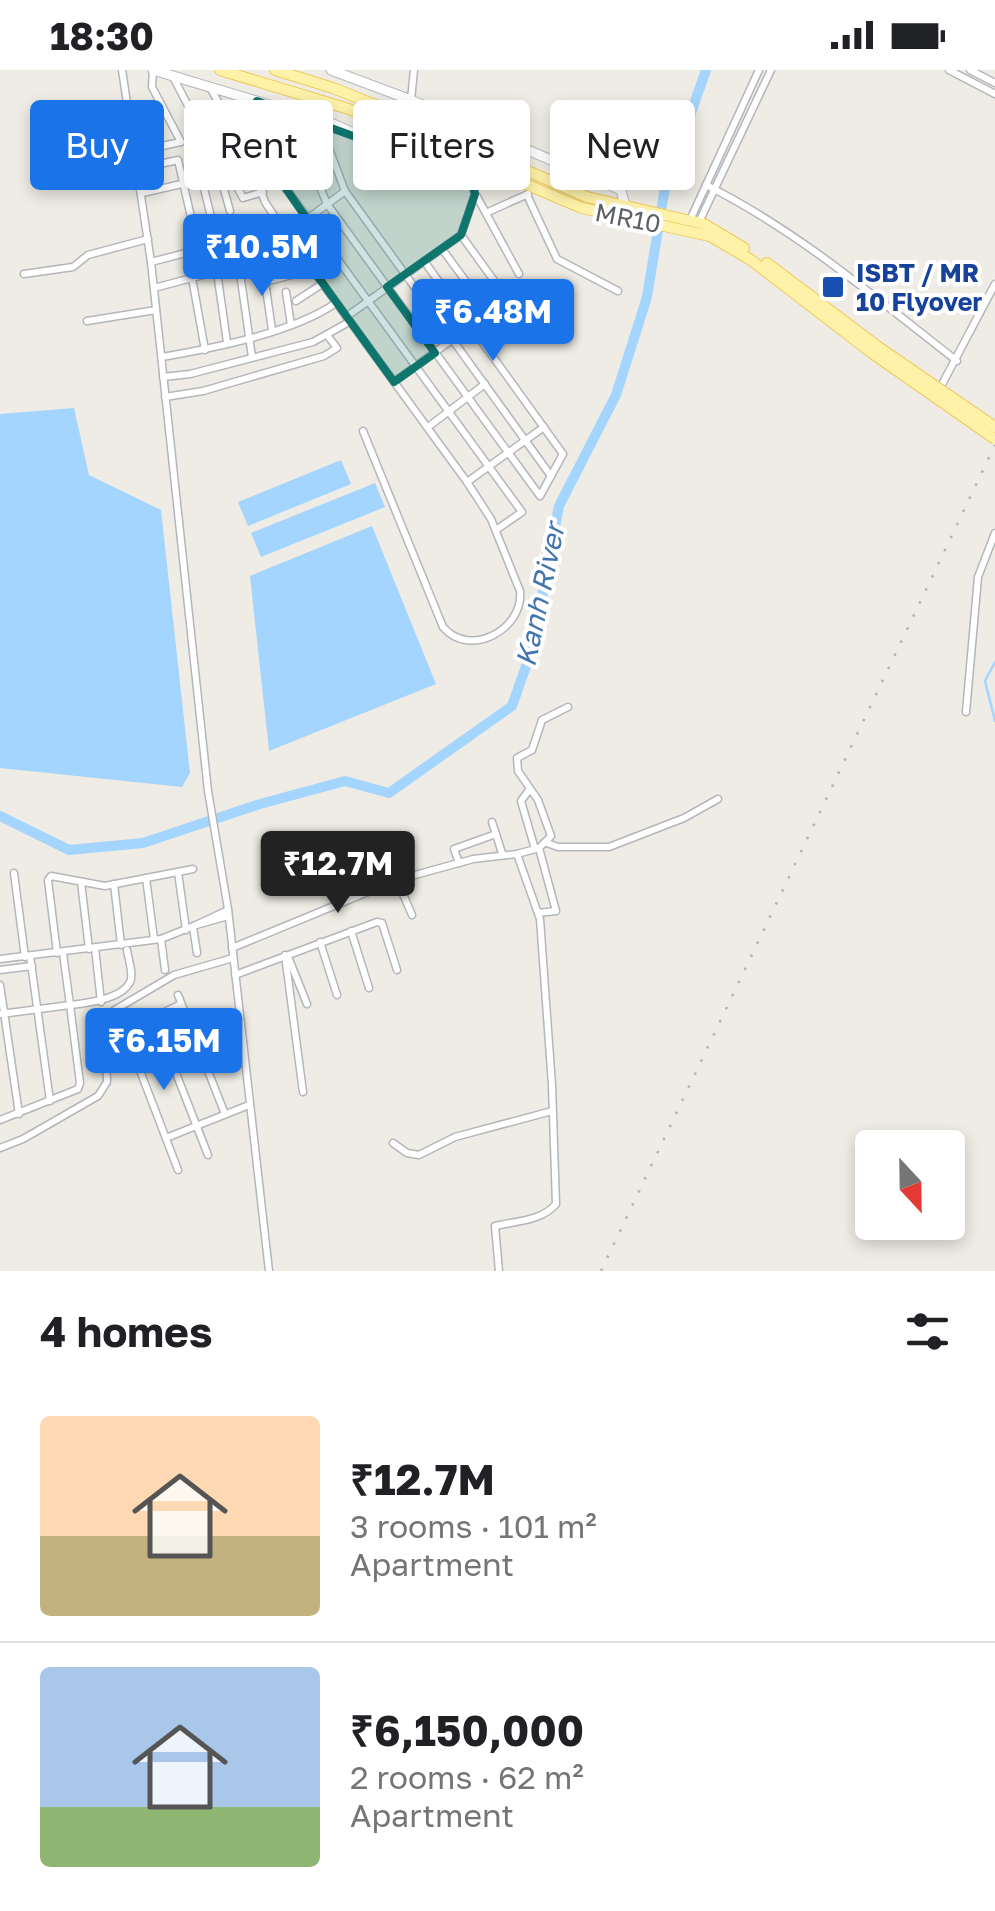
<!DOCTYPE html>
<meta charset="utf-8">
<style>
:root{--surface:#fff;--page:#f6f6f6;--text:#202124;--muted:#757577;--line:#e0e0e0;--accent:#1a73e8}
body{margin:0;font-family:"Golos Text",sans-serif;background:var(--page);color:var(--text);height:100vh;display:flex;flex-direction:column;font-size:38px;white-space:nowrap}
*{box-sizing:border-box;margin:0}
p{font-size:32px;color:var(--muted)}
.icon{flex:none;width:55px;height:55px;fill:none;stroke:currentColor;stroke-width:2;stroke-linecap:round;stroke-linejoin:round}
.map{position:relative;height:1201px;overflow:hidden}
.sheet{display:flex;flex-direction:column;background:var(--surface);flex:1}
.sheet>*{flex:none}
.top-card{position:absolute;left:30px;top:30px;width:935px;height:90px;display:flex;gap:20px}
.needle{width:65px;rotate:158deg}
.fabs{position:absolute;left:855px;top:1060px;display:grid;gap:20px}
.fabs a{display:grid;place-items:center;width:110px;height:110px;border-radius:10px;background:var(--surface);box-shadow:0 5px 15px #0003;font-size:50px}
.price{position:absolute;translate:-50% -85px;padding:0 22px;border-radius:10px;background:var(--accent);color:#fff;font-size:32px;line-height:65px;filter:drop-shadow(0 2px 5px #0008)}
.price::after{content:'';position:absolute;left:50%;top:60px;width:30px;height:22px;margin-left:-15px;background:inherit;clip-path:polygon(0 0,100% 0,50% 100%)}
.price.on{background:#222;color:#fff}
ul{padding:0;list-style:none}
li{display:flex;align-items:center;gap:30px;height:250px;padding:0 40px}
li+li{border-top:2px solid var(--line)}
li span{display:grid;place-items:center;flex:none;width:280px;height:200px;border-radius:10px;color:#555}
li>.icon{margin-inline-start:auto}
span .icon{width:120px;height:120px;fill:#fffc;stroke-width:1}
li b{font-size:42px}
h2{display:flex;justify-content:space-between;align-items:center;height:120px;padding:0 40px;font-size:42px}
.tag{padding:0 35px;border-radius:10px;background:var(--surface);box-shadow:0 5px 15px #0003;font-size:35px;line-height:90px}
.tag.on{background:var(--accent);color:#fff}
.status{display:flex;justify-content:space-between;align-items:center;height:70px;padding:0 50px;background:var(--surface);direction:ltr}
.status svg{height:28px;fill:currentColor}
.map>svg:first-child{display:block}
.water{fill:#a4d5fe}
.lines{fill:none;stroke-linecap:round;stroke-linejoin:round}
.stream{stroke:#a4d5fe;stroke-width:2.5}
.river{stroke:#a4d5fe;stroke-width:10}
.street-casing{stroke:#b4b6bb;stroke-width:9}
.secondary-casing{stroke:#b5b8be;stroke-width:11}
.primary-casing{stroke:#f0c95b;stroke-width:12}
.street{stroke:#fff;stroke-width:6}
.secondary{stroke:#fff;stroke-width:9}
.primary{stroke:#fef2a9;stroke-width:10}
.rail{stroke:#b3b3b4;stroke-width:2.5;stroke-dasharray:2.5 12;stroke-linecap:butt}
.primary-bridge-casing{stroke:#f0c95b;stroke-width:12;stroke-linecap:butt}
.primary-bridge{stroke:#fef2a9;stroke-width:10}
.marked{fill:#0f766e;fill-opacity:0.2;stroke:#0f766e;stroke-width:8;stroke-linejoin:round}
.transit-dot{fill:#1a4fb4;stroke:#fff;stroke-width:4}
.labels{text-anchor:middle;stroke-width:8;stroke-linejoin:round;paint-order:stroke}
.street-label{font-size:25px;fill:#5c5f64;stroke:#fff}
.transit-label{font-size:25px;font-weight:bold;fill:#164399;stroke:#fff;text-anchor:start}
.water-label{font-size:28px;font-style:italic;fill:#4175b0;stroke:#fff}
</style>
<div class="status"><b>18:30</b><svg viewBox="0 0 49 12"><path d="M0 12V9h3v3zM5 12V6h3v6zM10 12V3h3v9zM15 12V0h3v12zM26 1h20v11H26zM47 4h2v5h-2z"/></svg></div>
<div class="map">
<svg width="995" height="1201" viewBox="0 0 995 1201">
<rect width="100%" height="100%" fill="#eeece4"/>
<g class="water">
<path d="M74 338 89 405 161 440 190 703 182 717 0 698V344Z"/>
<path d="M341 390 351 414 248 456 238 432Z"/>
<path d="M375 413 385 437 261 487 251 463Z"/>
<path d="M372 456 436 614 269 681 250 506Z"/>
</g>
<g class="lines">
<path class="stream" d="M995 592 985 611 995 651"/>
<path class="river" d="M0 746 69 780 143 773 260 734 345 711 389 723 512 636 532 579 559 436 616 325 647 227 665 117 706 0"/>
<g class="street-casing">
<g id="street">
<path d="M122 0 151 192 208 721 228 839 269 1201"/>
<path d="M949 0 995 24"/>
<path d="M970 0 995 13"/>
<path d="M172 5 206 70 234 65"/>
<path d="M210 17 250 91 265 132 282 158 467 412 491 449 520 521C524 559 470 589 443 557L363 361"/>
<path d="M411 30 414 0"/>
<path d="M257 32 288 111 282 113 522 442 496 460"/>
<path d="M289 42 327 134 540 426 563 384 424 191"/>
<path d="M322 51V60L345 121"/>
<path d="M194 78 212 151"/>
<path d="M134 82 181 72 152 17 153 0"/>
<path d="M137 99 178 90 191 147"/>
<path d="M220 105 230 141"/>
<path d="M706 115C798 161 876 228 957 291"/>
<path d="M142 123 230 103 243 128 263 122"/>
<path d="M476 125 519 204"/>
<path d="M527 125 557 189 618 221"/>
<path d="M486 143 528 124"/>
<path d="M690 150 759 0"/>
<path d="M699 152 771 0"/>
<path d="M287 164 345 121 551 406"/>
<path d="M461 165 516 241"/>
<path d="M442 179 507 267"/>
<path d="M262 191 272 260"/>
<path d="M151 192 282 158"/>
<path d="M239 196 252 287"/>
<path d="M217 202 227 272"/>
<path d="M24 204 73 197 88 185 148 169"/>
<path d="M265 212 311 200"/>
<path d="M154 218 192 208"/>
<path d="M286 222 291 255"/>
<path d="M296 231 322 214"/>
<path d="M346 247 461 165 475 124 471 109"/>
<path d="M87 251 156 240"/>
<path d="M205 280 192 208 298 179"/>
<path d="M162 287C214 278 292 263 336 233"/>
<path d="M163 307 190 304 313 272 349 252"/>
<path d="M394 312 519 221"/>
<path d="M938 322 995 214"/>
<path d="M165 327 203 321 324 286 337 278 327 265"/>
<path d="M428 357 485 314"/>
<path d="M467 412 544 357"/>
<path d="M966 642 978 507 995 463"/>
<path d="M529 720 521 731 535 779"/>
<path d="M492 752 502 783"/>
<path d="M547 773 558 777H609L684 748 718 729"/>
<path d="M517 784 539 778 551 766 538 730 518 701 517 688 532 680 542 650 568 637"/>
<path d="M459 793 454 779 496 764"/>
<path d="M178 802 186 860"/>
<path d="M14 803 25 887"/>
<path d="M146 808 154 869"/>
<path d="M397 810 412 845"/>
<path d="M81 812 89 879"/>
<path d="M114 814 121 875"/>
<path d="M228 840 196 855 228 846"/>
<path d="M538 843 556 841 539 778"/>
<path d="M193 857 197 883"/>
<path d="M351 861 369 918"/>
<path d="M161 869 165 900"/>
<path d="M320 872 337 925"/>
<path d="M95 878 101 932"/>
<path d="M232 878 397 810 473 789 517 784 540 849 552 1015 556 1134C542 1151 516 1151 495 1156L499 1201"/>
<path d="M57 883 48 810 51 806 105 816 193 799"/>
<path d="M285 885 303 1022"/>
<path d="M30 886 50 1031"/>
<path d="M0 889 161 869 196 855"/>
<path d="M289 889 307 934"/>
<path d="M0 900 32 896"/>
<path d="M235 905 377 852 382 853 397 900"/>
<path d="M0 915 19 1044"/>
<path d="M178 925 225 1044"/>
<path d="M1 944 70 935 63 883"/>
<path d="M154 947 208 1085"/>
<path d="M0 1050 78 1019 80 1013 70 935C87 933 122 929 130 912 134 905 128 888 127 880"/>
<path d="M166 1068 249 1035"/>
<path d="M393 1073 407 1083 419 1085 455 1067 552 1041"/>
<path d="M0 1078 23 1069 98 1026 107 1012 105 955 113 941 174 905 233 888"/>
<path d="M178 1100 139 998 132 965 140 954 181 934"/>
</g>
</g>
<g class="secondary-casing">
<g id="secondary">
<path d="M153 0 333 54 464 111 471 109 482 96"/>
<path d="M331 0 411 30 621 120 625 136"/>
</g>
</g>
<g class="primary-casing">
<g id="primary">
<path d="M220 0 349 39 582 138 710 166 751 190 872 283"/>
<path d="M275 0 333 18 398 44 587 127 704 154 744 178"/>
<path d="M767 193 877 276"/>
</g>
</g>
<use href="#street" class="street"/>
<use href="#secondary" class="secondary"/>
<use href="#primary" class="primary"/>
<path class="rail" d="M601 1201 995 375"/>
<g class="primary-bridge-casing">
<g id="primary-bridge">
<path d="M877 276 995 357"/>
<path d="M872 283 995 369"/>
</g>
</g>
<use href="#primary-bridge" class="primary-bridge"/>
</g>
<path class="marked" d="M257 31 471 109 475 124 461 165 387 217 435 283 394 312 287 164 307 149 282 113 289 110Z"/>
<rect class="transit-dot" x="821" y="205" width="24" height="24" rx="5"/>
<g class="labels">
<g class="street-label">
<text transform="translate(628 148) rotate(11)" y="9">MR10</text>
</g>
<g class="transit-label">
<text x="856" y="212">ISBT / MR<tspan x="856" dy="29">10 Flyover</tspan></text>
</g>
<g class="water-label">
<text transform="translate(540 525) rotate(-78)" y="10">Kanh River</text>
</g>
</g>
</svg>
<div class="fabs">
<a><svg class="needle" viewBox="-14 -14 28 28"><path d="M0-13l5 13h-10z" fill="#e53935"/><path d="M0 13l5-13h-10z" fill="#757577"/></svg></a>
</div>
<b class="price" style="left:262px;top:229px">₹10.5M</b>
<b class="price" style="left:493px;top:294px">₹6.48M</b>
<b class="price on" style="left:338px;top:846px">₹12.7M</b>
<b class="price" style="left:164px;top:1023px">₹6.15M</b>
<div class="top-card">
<a class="tag on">Buy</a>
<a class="tag">Rent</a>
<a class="tag">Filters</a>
<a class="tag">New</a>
</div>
</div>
<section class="sheet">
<h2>4 homes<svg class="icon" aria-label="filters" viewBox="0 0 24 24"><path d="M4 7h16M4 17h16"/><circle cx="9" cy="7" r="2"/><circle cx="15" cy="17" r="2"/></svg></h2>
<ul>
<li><span style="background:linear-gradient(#ffd9b3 60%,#c2b280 0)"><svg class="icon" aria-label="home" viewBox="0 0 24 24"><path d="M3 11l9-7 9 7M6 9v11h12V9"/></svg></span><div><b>₹12.7M</b><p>3 rooms · 101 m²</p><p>Apartment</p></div></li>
<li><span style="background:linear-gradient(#a9c7e8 70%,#8fb573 0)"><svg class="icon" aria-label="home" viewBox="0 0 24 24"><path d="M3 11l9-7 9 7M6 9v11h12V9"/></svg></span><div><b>₹6,150,000</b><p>2 rooms · 62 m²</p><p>Apartment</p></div></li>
</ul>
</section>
